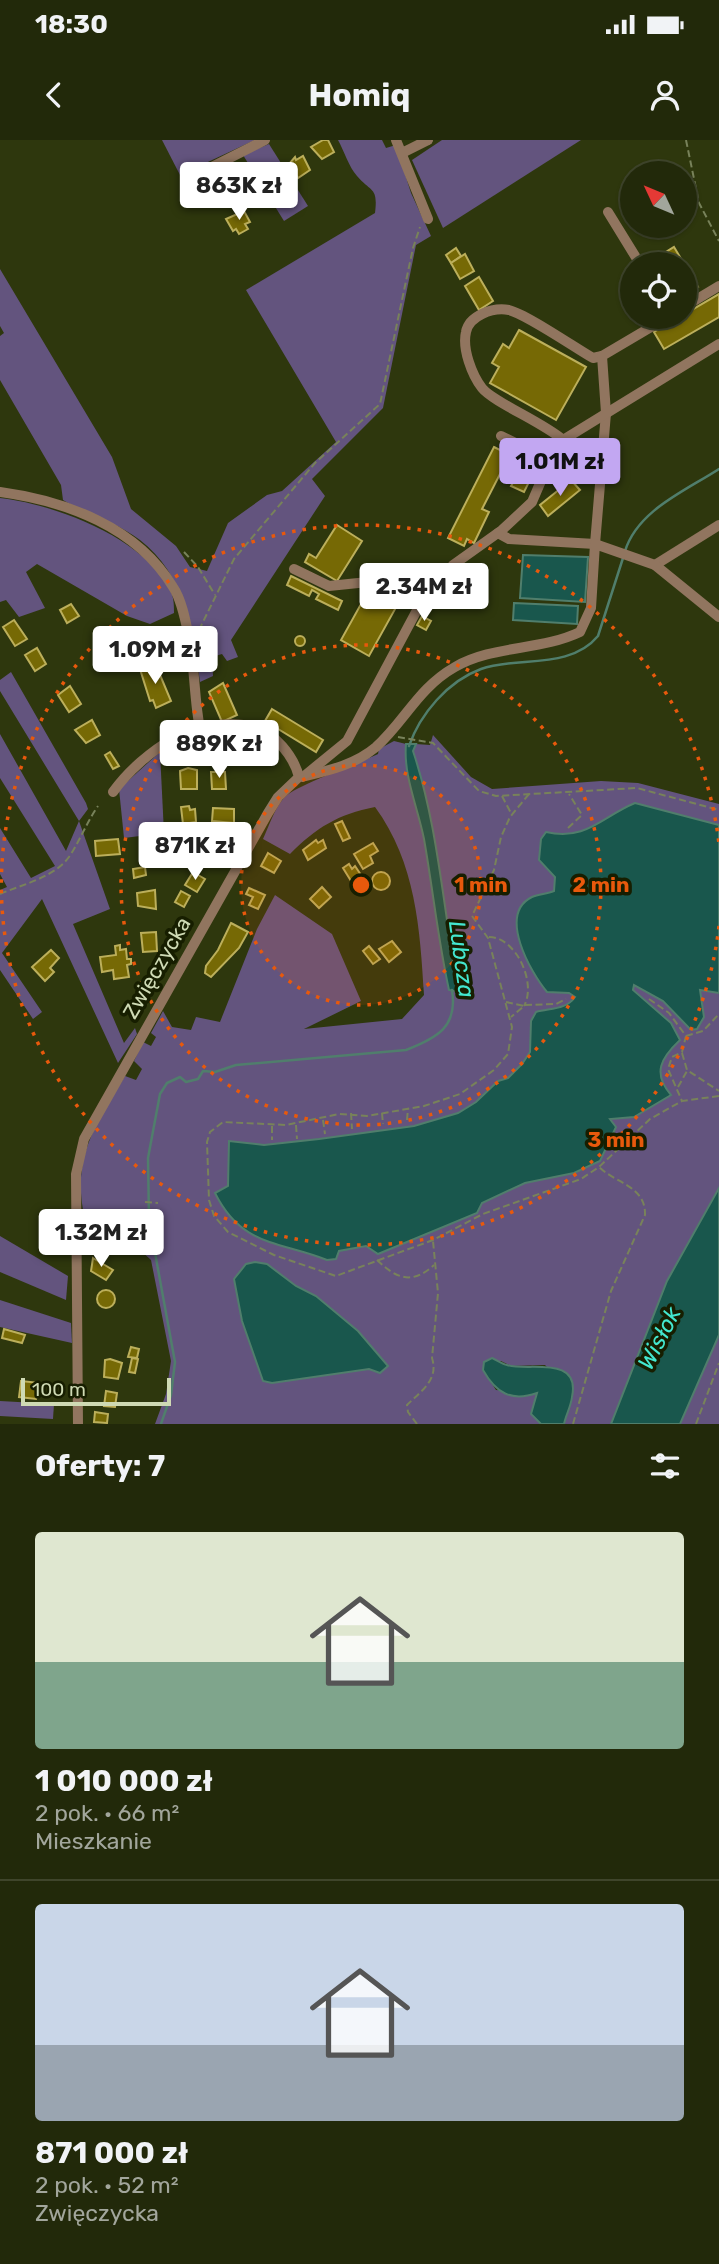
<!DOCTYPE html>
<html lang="pl">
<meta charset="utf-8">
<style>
:root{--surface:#22290a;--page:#2a3113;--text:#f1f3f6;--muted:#a2a69c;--line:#3f452b;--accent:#c2a7f2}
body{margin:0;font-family:Rubik,sans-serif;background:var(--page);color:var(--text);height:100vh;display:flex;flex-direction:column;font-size:26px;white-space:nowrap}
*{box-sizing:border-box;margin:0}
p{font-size:23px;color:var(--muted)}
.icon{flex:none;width:38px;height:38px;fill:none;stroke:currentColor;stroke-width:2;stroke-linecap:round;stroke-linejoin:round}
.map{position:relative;height:1284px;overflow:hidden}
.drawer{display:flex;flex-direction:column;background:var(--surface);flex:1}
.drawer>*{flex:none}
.needle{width:46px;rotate:314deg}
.tools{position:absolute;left:620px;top:21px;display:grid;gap:14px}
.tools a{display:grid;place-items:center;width:77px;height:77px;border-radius:50%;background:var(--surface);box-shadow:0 2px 5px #0004,0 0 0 2px var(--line);font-size:35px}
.scale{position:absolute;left:21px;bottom:18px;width:150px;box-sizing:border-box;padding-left:7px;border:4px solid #cfdab4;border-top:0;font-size:19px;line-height:24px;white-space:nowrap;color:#cfdab4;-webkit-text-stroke:5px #171e00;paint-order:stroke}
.price{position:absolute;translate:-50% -60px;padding:0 16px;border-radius:7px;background:#fff;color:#222;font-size:23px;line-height:46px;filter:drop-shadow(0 2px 4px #0008)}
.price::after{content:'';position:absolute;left:50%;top:42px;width:21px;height:16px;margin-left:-10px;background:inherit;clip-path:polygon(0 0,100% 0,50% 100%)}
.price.on{background:var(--accent);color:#111}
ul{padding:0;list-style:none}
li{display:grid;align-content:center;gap:14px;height:371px;padding:0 35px}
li+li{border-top:2px solid var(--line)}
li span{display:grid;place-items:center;height:217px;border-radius:7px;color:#555}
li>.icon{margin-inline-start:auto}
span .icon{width:126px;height:126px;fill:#fffc;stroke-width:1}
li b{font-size:30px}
h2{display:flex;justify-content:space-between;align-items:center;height:84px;padding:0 35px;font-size:30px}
.status{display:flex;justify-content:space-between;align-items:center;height:49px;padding:0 35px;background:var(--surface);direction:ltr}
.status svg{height:19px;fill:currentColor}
header{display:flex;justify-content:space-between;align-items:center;height:91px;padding:0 35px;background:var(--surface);font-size:32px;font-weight:700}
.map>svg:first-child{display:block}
.green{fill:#63547e}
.water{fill:#19574d;stroke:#507e6c;stroke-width:2}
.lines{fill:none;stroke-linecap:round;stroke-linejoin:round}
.stream{stroke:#507e6c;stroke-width:2.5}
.building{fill:#766905;stroke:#bcaf5b;stroke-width:2}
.path{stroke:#78825a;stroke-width:2;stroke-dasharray:7 3.5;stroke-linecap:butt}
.minor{stroke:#91755f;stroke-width:10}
.ring{fill:none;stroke:#e8590c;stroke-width:3.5;stroke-dasharray:3.5 7}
.labels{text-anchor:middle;stroke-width:7;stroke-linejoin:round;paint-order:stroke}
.street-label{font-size:21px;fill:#cfdab4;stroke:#171e00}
.water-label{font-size:23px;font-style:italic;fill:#43e7cf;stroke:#171e00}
.centre{fill:#e8590c;stroke:#171e00;stroke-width:3.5}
.ring-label{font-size:21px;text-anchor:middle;font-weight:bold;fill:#e8590c;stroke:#171e00;stroke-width:7;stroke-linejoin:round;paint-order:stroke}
</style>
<div class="status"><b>18:30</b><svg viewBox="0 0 49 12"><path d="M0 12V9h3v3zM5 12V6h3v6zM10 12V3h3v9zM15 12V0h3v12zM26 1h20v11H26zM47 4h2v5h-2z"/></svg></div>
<header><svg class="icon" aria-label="back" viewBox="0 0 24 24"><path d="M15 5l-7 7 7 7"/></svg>Homiq<svg class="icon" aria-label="person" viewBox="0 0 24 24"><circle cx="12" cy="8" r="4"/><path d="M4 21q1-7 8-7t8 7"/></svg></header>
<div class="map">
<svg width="719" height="1284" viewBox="0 0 719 1284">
<rect width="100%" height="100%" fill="#2e370d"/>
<g class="green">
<path d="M162 0H255L180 35Z"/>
<path d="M338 0H382L386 8 396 5 411 53 431 96 416 105 383 268 312 339 325 356 231 500 238 517 227 521 222 514 212 517 213 536 200 542C193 489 185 435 140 400 118 383 87 374 63 360L61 345 0 240V196L4 193 0 186V129L112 317 131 369 176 406 190 427 207 431 228 383 267 355 282 351 336 302 246 150 375 73C378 47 372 53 357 36 349 27 344 11 338 0Z"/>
<path d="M442 0H581L443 88 412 20Z"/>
<path d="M269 4 308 66 284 81 243 15Z"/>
<path d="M0 358C54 364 146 398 171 452 174 458 174 467 174 473L150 484 127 476 37 424 26 432 45 468 19 477 6 460 0 462Z"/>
<path d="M11 532 86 663 88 669 79 681 110 769 73 784 124 903 135 888 137 894 118 923 42 759 2 813 42 872 33 879 0 830V750L7 747 0 734V688L31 738 55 726 0 638V594L66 711 79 681 0 551V540Z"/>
<path d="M433 595 471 637 492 649 601 641 638 643 719 664V1048L667 1141 611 1284H564L573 1255 545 1225 511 1226 501 1221 483 1230 496 1250 537 1253 531 1274 541 1284H155L166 1254 171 1221 151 1120 103 1076V1091L85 1080C71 1019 94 987 125 936L136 940 142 929 134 921 143 902 151 906 156 897 151 893 163 871 172 887 191 890 196 877 220 882 257 789 275 755 332 794 361 861 304 889 402 879 424 855C420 789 416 723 375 667 338 674 316 688 290 714L263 699C269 686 274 670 283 659 291 647 359 623 378 614L379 609 394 601 406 604C403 635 418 668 424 699 433 749 438 800 449 850L459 852C443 772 439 689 413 611L416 604 430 605Z"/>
<path d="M160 612 164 693 124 698 119 649Z"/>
<path d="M0 1096 68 1136 66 1160 0 1132Z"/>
<path d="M0 1160 71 1183 72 1203 0 1187Z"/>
<path d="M719 1195V1284H680L683 1276Z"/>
<path d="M0 1261 54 1264 53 1279 0 1276Z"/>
</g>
<g class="water">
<path d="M523 415 588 417 585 462 520 458Z"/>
<path d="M514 463 578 466 577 484 513 480Z"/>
<path d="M406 604H416L413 611C439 689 443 772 459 852L449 850C438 800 433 750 424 699 418 668 403 635 406 604Z"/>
<path d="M635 663 719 685V853L700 850 704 877 697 889 691 890 663 861 634 845 633 850 671 883 680 900C661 918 652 933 671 955L634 977 610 979 616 987 600 1021 574 1033 525 1043 482 1063 477 1073 378 1114 366 1106 339 1111 336 1119 327 1120C279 1101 242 1107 215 1053L228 1046 229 1001 264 1005 319 999 414 986 458 973 476 962 498 941 508 938 522 924 530 912 531 881 536 872C550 868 566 870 575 857L569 853 547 852C531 833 497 774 532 757 539 754 547 754 554 751L555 737 539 720 541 699 546 692C587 701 601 677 635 663Z"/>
<path d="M719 1048V1195L680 1284H611L667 1141Z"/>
<path d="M255 1122 267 1124 296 1146 316 1156 358 1191 388 1226 380 1233 369 1229 272 1243 263 1241 242 1181 234 1139 246 1124Z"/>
<path d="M492 1218C497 1220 502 1224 507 1225 526 1232 581 1214 572 1257 571 1266 566 1275 564 1284H541L531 1274 537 1253C511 1262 496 1253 483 1230L484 1222Z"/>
</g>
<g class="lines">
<g class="stream">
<path d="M625 411C638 370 685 351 719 329"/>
<path d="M409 606C420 574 448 541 481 529 518 516 570 530 598 496L623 418"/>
<path d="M161 1284 171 1255 175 1222 149 1080 148 1018 160 954 167 943 180 937 186 942 198 939 203 931 215 932 236 925 406 910C437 898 458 887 452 850"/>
</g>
</g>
<g class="building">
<path d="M323 0H328L334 12 322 19 311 7Z"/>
<path d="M303 16 310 30 298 38 289 24 295 17 296 20Z"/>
<path d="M249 36 258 50 247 57 240 46 243 44 241 40Z"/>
<path d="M244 71 250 82 245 84 248 89 239 94 236 89 233 91 226 79Z"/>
<path d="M674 107 698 147 684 155V124L648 123Z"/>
<path d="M456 108 461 116 451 123 446 115Z"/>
<path d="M465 114 474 131 460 139 451 123Z"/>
<path d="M479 137 493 161 479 170 465 146Z"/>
<path d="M719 154V177L664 209 654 192Z"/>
<path d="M519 190 586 227 556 280 490 243 499 227 492 223 503 204 509 208Z"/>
<path d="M494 307 536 328 524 352 511 346 515 339 501 332 482 369 489 372 474 403 467 399 464 406 448 398Z"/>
<path d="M571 340 580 350 548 376 540 365Z"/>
<path d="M337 385 362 401 337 441 305 422 309 414 316 418Z"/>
<path d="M291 436 342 461 338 470 316 459 319 454 312 450 309 456 287 445Z"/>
<path d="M371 446 399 462 369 516 341 500Z"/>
<path d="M71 464 79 476 67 483 60 470Z"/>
<path d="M422 476 431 481 426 490 417 485Z"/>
<path d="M14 480 27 499 15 506 3 487Z"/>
<circle cx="300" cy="501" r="5"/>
<path d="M37 508 46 524 35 531 25 515Z"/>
<path d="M155 523 171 561 156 568 153 560 150 561 140 529Z"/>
<path d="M223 543 237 575 222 582 209 552Z"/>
<path d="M70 546 81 564 69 572 58 555Z"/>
<path d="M272 569 323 600 316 612 265 581Z"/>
<path d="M92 580 100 595 86 603 75 590Z"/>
<path d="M197 600 199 609 180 612 179 602Z"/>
<path d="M254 600 255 609 237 611 236 602Z"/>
<circle cx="216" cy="609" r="6"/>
<path d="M110 612 119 626 113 629 105 615Z"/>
<path d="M188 628 197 630V649H181L180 631Z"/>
<path d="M211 632H225L226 649H212Z"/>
<path d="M189 666 190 670 195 669 196 682 183 684 181 667Z"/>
<path d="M213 668 234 669V683L212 681Z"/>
<path d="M342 681 350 698 343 701 335 684Z"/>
<path d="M233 691 241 696 237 704 229 699Z"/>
<path d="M118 699 120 714 96 716 95 701Z"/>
<path d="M316 700 318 703 323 700 326 708 308 720 303 710Z"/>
<path d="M173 701 174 716 148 718 147 704Z"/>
<path d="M373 703 378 711 370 716 373 723 363 729 354 714Z"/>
<path d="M268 713 281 721 274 733 261 726Z"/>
<path d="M349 724 352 729 355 726 361 735 351 741 343 728Z"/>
<path d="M145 727 146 735 134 738 133 729Z"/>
<path d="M193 732 205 739 197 752 185 745Z"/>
<circle cx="381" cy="741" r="9"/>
<path d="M322 747 331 757 319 768 310 759Z"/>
<path d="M249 748 265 755 258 769 249 765 253 757 246 754Z"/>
<path d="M155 750 156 769 138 766 137 753Z"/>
<path d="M181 751 190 756 184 767 175 762Z"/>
<path d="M231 783 248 792 239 808 211 837 205 833 206 826 218 810Z"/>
<path d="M156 792 157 811 143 812 141 793Z"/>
<path d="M392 801 401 812 389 822 379 809Z"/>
<path d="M120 805V810L126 809 127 819H131V824L127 825 129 837 114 839 113 830 102 832 100 817 116 815 115 806Z"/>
<path d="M369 806 380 819 373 824 363 811Z"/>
<path d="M51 810 59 818 50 828 54 832 45 841 32 827Z"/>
<path d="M93 1118 113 1130 106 1140 91 1131Z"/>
<circle cx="106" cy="1159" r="9"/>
<path d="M4 1189 25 1195 22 1203 2 1198Z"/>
<path d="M131 1207 139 1209 137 1218 128 1217Z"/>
<path d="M132 1218 138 1219 135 1233 129 1232Z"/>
<path d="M110 1219 122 1223 118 1239 104 1237 105 1220Z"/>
<path d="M21 1241 40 1243 36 1259 19 1257Z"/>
<path d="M106 1251 117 1253 115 1267 104 1266Z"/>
<path d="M95 1272 108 1274 107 1283 94 1282Z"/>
</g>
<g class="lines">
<g class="path">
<path d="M686 0 699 63 719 101"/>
<path d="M184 412 198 427 215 455"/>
<path d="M199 490 234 419 315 323 380 264 413 108 420 87"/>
<path d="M398 597 433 603 479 651 496 656 637 648 719 670"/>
<path d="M529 654 510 677 501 697 494 730 472 776 488 798 512 887 508 914 494 930 460 954 424 966 367 976 339 974 286 985 223 982 210 992 207 1002 209 1060 214 1076 228 1092 274 1115 336 1136 433 1100 483 1074 581 1039 599 1027 650 979 682 961 719 956"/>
<path d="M502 656 512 675"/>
<path d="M568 688 582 675 569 654"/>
<path d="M0 754C23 744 57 737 71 714 81 698 87 682 98 666"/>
<path d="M489 797C516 797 537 843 524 866"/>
<path d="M649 859 669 873 686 896 682 912 672 917 668 929 682 961"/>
<path d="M506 862 524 866 511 877"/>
<path d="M525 865 556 864 566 859"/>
<path d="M686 896 703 891 719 874"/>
<path d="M682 913 687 930 719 951"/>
<path d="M678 947 687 931"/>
<path d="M351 973 352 989"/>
<path d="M382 973 383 984"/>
<path d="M323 980 325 994"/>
<path d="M407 980 408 968"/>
<path d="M296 985 297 999"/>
<path d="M272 986V1000"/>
<path d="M145 1062 158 1063"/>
<path d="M377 1120C397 1139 412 1145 434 1125"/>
<path d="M417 1284 408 1272 407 1265C421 1251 439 1240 432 1218L438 1153 433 1101"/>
<path d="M573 1284 611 1151 645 1075C646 1046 615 1043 599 1027"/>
<path d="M696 1284 719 1223"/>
</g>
<g class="minor">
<path d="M396 0 428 79"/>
<path d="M402 13 428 0"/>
<path d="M206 30 265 0"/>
<path d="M608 72 640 124"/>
<path d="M684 167 719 146"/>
<path d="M501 296 550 320"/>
<path d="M563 300C544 283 493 262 482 248 472 235 462 209 466 192 469 176 492 167 509 170 526 174 574 207 593 218L602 216"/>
<path d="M0 352C66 361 137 387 173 447 182 460 186 483 189 498 195 528 194 559 200 589"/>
<path d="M498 393 509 399 595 404 606 273 602 216 668 177"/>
<path d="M655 425 719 385"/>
<path d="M294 429 329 446 368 442 385 445 420 464"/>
<path d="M306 636C331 630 356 624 376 607 405 581 418 548 455 527 493 505 540 511 580 492L591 468 595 404 655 425 719 477"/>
<path d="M303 637 347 601 424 457 453 425 502 390 532 362 550 320 563 300 719 204"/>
<path d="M78 1284 76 1034 84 999 268 673 278 657 299 637C294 617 275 592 253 587 232 581 193 586 174 598 151 611 128 631 113 652"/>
</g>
</g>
<circle cx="361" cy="745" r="120" fill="#e8590c" fill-opacity=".12"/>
<g class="ring">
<circle cx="361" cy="745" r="120"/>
<circle cx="361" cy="745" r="240"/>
<path d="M719 786A360 360 0 1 1 719 704"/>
</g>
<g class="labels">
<g class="street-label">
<text transform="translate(157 828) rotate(-60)" y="7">Zwięczycka</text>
</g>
<g class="water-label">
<text transform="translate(462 819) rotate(82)" y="8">Lubcza</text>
<text transform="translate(659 1198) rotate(-63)" y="8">Wisłok</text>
</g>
</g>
<circle cx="361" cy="745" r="10" class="centre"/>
<g class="ring-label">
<text x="481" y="752">1 min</text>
<text x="601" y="752">2 min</text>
<text x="616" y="1007">3 min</text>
</g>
</svg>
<div class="tools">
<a><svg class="needle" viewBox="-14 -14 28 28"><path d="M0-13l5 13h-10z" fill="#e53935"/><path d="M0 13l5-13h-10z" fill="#a2a69c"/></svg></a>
<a><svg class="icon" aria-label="locate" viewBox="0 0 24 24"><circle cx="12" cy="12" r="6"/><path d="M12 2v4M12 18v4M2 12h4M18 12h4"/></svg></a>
</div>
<div class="scale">100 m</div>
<b class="price" style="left:239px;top:82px">863K zł</b>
<b class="price on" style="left:560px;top:358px">1.01M zł</b>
<b class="price" style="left:424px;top:483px">2.34M zł</b>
<b class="price" style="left:155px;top:546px">1.09M zł</b>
<b class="price" style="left:219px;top:640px">889K zł</b>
<b class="price" style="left:195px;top:742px">871K zł</b>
<b class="price" style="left:101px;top:1129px">1.32M zł</b>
</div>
<section class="drawer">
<h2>Oferty: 7<svg class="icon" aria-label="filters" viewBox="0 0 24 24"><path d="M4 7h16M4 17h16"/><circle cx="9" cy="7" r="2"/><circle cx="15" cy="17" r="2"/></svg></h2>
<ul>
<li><span style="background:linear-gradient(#dfe7d0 60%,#7fa58c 0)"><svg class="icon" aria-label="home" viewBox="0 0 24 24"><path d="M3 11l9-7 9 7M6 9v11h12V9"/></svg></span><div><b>1 010 000 zł</b><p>2 pok. · 66 m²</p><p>Mieszkanie</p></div></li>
<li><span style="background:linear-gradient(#c9d6e8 65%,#9aa5b1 0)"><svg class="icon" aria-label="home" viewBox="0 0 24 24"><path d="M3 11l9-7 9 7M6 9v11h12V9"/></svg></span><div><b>871 000 zł</b><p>2 pok. · 52 m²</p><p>Zwięczycka</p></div></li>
</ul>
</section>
